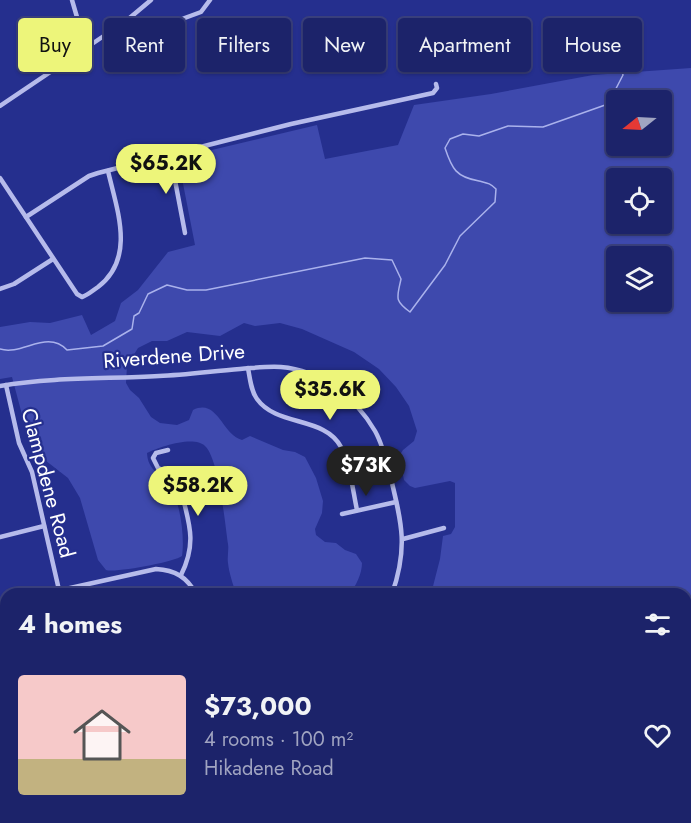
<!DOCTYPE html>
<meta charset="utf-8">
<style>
:root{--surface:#1c236a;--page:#252b70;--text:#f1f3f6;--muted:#a0a4c1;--line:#3a407e;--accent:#edf57a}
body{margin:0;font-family:Jost,sans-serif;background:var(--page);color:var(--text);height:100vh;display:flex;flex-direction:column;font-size:22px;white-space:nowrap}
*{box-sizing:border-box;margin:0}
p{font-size:20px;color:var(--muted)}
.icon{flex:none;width:33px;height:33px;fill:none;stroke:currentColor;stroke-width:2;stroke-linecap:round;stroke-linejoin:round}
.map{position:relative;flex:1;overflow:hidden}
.side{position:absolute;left:0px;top:588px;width:692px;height:236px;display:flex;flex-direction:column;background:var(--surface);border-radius:18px 18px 0 0;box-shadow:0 2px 4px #0004,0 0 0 2px var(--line)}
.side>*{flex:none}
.top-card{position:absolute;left:18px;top:18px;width:656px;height:54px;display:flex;gap:12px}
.needle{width:39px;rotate:252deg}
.buttons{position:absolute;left:606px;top:90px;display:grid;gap:12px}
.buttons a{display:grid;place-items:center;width:66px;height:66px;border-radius:6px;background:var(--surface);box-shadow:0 2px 4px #0004,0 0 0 2px var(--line);font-size:30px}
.price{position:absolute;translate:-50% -51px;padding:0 14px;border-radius:21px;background:var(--accent);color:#111;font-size:20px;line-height:39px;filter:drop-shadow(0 2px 3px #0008)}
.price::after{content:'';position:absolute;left:50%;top:36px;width:18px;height:14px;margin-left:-9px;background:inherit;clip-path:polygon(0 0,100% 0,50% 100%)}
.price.active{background:#222;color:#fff}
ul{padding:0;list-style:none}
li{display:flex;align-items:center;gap:18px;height:150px;padding:0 18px}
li+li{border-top:2px solid var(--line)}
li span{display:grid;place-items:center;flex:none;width:168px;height:120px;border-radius:6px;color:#555}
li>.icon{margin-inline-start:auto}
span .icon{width:72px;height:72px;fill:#fffc;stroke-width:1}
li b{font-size:26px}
h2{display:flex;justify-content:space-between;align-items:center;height:72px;padding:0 18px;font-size:26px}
.tag{padding:0 21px;border-radius:6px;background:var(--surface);box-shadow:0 2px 4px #0004,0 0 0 2px var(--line);font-size:21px;line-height:54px}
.tag.active{background:var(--accent);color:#111}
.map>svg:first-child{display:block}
.green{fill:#3e49ad;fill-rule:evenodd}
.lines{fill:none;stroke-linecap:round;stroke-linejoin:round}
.stream{stroke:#aab2ec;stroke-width:1.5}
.street{stroke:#b6bbeb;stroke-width:4.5}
.labels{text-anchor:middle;stroke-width:4.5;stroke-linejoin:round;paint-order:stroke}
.street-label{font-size:21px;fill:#fff;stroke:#252f8e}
</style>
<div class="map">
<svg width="691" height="823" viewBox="0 0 691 823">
<rect width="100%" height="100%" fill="#252f8e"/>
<g class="green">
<path d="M691 68V823H471L465 818H686V594H431L440 559 443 536 451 534 455 527V483L450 481 415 488 410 486 404 480 399 456 403 450 414 441 417 431 409 406 396 387 379 369 354 352 302 329 280 323 255 326 244 323 220 336 187 332 167 341H152L138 348 127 366 126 383 130 390 139 398 151 417 160 423 177 425 189 420 193 410C218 398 222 435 242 440L250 436 283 450 295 452 305 457 316 478 323 501 322 513 315 529 316 535 325 542 336 543 345 550 356 554 362 563C362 574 356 585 350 594H236C233 584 229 573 228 563 227 557 229 550 228 544 225 524 219 459 205 446 194 435 159 447 147 453 148 470 158 472 168 483 180 498 185 537 182 556 174 562 116 573 106 570L98 560 80 498 68 478 41 457 28 437 12 377 0 379V327L30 322 50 323 82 315 91 335 115 321 121 303 138 290 168 252 195 245 178 158 317 125 325 159 398 145 414 105 491 94 593 75ZM616 100H662V146H616ZM616 178H662V224H616ZM616 256H662V302H616Z"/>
<path d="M6 746V818H40L30 823H0V748Z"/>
<path d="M64 818H254V823H224L218 819 207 821 206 823H62Z"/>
</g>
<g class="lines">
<path class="stream" d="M0 349C22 356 47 329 67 350L103 346 132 329 134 316 139 313 148 294 167 285 187 290H206L365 258 392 260 401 279C397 298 394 300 410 312L445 265 460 236 495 202 496 189C490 183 487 183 479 181 456 177 452 169 445 148L450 139 463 134 479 136 508 126 543 127 608 104 623 75 619 57V37L628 25"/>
<g class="street">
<path d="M72 0 79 24 77 34 86 49"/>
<path d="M182 19 201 12 210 0"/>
<path d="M0 106 126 21 151 0"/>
<path d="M170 154 185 233"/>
<path d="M0 178 77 294 82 297C88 295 92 291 98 287 136 258 117 210 108 171"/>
<path d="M26 217 89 176 98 173 291 124 433 93 437 88 436 84"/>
<path d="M0 289 14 284 53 259"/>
<path d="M248 368C250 379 251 391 257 399 277 427 325 416 341 447 350 463 353 492 357 510"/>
<path d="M6 385 19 443 32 472 59 590"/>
<path d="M0 386C53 377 106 379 159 376 186 375 213 371 240 369 254 368 267 366 281 367 320 370 356 398 375 431 383 445 387 463 391 479 402 524 408 548 392 594"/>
<path d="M168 450 156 453 153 458 158 468 174 474 179 482C187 519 199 539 181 575"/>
<path d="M342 514 396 502"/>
<path d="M0 537 44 526"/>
<path d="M403 539 444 528"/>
<path d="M43 594 156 569C175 570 187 577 196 594"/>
<path d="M0 604 6 603"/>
<path d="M0 664 6 663"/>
<path d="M0 740 6 738"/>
<path d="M364 818 367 823"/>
<path d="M411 818 413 823"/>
<path d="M259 823H260"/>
<path d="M347 823 358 818"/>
</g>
</g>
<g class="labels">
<g class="street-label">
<text transform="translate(174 356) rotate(-4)" y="7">Riverdene Drive</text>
<text transform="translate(48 483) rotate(75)" y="7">Clampdene Road</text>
</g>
</g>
</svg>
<div class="buttons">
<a><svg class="needle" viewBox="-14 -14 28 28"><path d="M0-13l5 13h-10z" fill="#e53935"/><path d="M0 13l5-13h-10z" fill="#a0a4c1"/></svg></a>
<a><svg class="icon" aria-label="locate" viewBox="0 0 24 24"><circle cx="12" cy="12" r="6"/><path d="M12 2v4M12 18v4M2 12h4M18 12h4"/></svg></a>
<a><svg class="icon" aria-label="layers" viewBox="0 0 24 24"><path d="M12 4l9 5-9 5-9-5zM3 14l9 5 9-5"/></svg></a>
</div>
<b class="price" style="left:166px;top:195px">$65.2K</b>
<b class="price" style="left:330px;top:421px">$35.6K</b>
<b class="price active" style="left:366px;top:497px">$73K</b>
<b class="price" style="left:198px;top:517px">$58.2K</b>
<div class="top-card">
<a class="tag active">Buy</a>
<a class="tag">Rent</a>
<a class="tag">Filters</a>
<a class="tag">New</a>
<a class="tag">Apartment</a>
<a class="tag">House</a>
</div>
<section class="side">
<h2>4 homes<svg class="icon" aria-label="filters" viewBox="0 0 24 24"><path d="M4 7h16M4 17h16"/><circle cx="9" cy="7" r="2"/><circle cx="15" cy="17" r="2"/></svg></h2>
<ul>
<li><span style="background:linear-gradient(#f6c9c9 70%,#c2b280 0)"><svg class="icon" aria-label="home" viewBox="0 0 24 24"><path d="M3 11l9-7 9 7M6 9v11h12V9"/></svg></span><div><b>$73,000</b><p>4 rooms · 100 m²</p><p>Hikadene Road</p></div><svg class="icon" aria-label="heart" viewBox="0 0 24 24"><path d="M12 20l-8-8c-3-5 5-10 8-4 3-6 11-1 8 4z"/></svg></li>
</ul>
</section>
</div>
